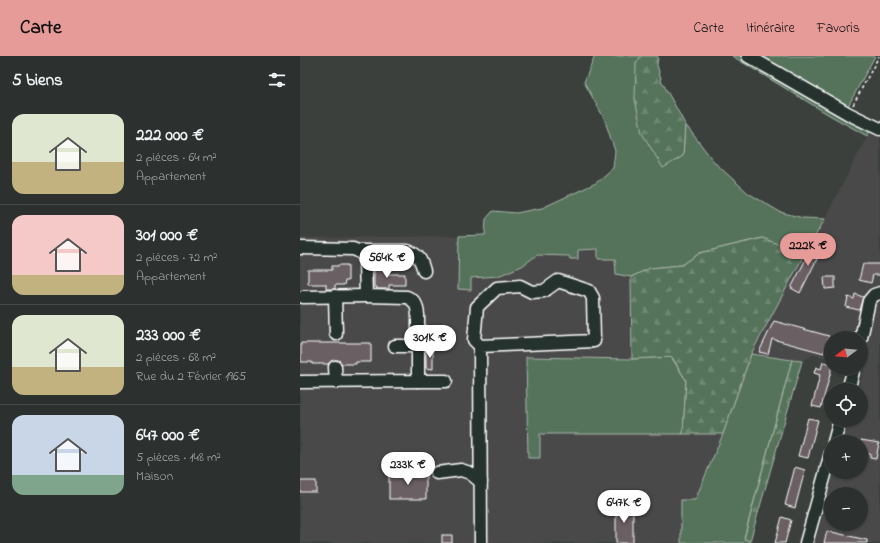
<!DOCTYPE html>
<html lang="fr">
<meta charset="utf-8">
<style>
:root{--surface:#2c302e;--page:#383c3a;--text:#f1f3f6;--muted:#a6a9aa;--line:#484b4a;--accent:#e69b98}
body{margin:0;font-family:"Indie Flower",sans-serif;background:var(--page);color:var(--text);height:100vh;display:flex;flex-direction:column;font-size:15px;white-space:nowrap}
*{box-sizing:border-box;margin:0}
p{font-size:13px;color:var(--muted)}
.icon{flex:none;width:22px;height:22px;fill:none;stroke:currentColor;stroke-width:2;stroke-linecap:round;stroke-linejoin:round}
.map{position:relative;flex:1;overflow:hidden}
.side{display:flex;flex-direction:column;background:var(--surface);width:300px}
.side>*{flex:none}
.needle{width:26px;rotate:254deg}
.tools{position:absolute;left:524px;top:275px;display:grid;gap:8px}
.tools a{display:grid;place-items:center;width:44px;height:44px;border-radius:50%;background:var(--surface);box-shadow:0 1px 3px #0004,0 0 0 1px var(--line);font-size:20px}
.price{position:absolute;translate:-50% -34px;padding:0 9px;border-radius:14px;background:#fff;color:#222;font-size:13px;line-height:26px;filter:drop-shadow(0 1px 2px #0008)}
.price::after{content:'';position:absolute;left:50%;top:24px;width:12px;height:9px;margin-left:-6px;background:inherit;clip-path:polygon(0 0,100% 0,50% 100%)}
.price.active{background:var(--accent);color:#111}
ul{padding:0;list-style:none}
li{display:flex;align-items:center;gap:12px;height:100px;padding:0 12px}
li+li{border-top:1px solid var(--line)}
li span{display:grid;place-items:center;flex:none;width:112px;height:80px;border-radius:12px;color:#555}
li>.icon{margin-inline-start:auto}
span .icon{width:48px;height:48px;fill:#fffc;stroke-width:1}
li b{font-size:17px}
h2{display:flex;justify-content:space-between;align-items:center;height:48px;padding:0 12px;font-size:17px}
header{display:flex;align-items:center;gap:24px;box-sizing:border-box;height:56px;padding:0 20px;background:var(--accent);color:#111}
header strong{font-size:19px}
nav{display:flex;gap:22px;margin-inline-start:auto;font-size:14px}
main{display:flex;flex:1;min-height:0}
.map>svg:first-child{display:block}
.built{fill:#494948;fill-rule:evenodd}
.grass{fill:#54725a;stroke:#aab8ac}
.forest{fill:url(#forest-firs);stroke:#aab8ac}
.building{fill:#6b5f63;stroke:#fff}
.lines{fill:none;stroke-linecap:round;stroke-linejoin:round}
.minor-casing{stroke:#fff;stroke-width:15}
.path{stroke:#fff;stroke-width:1.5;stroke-dasharray:3 3;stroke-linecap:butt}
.minor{stroke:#26332d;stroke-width:12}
</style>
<header>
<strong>Carte</strong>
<nav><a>Carte</a><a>Itinéraire</a><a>Favoris</a></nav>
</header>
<main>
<section class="side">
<h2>5 biens<svg class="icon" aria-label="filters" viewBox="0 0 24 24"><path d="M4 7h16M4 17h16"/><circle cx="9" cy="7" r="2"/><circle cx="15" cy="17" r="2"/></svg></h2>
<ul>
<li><span style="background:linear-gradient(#dfe7d0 60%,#c2b280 0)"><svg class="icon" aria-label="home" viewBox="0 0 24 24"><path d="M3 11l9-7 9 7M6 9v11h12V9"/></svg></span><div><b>222 000 €</b><p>2 pièces · 64 m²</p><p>Appartement</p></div></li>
<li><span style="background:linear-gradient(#f6c9c9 75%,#c2b280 0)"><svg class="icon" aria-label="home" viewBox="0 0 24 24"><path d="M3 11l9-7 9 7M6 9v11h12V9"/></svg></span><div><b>301 000 €</b><p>2 pièces · 72 m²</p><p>Appartement</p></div></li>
<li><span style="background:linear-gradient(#dfe7d0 65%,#c2b280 0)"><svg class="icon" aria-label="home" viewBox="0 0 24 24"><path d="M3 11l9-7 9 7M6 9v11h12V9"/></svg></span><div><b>233 000 €</b><p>2 pièces · 68 m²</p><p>Rue du 2 Février 1965</p></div></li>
<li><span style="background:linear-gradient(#c9d6e8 75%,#7fa58c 0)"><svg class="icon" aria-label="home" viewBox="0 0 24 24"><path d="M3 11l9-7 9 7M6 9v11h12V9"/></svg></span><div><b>647 000 €</b><p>5 pièces · 148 m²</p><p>Maison</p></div></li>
</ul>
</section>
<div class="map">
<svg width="580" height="487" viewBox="0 0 580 487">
<defs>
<pattern id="forest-firs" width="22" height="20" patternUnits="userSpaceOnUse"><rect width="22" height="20" fill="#54725a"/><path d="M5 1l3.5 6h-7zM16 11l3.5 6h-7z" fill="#6e8773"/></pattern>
</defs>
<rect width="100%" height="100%" fill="#3b403d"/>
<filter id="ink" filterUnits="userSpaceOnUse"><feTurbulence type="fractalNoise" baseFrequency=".025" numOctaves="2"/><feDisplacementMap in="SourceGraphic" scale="8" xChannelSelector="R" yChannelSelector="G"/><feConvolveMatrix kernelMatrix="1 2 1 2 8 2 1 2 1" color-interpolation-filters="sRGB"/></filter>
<g filter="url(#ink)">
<g class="built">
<path d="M570 75 580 80V487H515L534 416H561V386H543L549 364H561V334H558L565 310 561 309V282H531V303L513 299 502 305 451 298 504 199 521 170ZM531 438H561V468H531Z"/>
<path d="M159 180V233L171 222 198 220 222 210 237 199 269 200 277 203 278 194 298 193 315 203 316 218 331 221 332 303 226 301 228 402H240V378H423L395 444H381V487H0V182Z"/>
</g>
<g class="grass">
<path d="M295 0H341L336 8 383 100 385 68 415 107 448 137 480 156 503 162 525 163 504 199 462 182 400 197 382 209 350 212 331 221 316 218 315 203H298V193L278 194V203H270L269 200 237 199 222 210 198 220 171 222V234L158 233 159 180 185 179 186 163 193 155 216 157 242 152 296 127 313 112 315 95 304 62 284 26Z"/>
<path d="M432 0H440L570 75 567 80 531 60Z"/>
<path d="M459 0H575L547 52Z"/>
<path d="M451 298 492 304 444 482 450 485 449 487H381V444H395L423 378Z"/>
<path d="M226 301 332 303 371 301 386 324 383 378H240V402H228Z"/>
</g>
<g class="forest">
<path d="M341 0H358L357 9 362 26 385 68 383 100 363 112 342 77 335 43 336 8Z"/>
<path d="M463 182 504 199 451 298 423 378H383L386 324 372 301 332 303 331 221 350 212 382 209 400 197Z"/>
<path d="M492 304 502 305 450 485 444 483Z"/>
</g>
<g class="building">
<path d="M516 184 524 189 500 237 491 232Z"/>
<path d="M563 208H580V219H573L571 227 559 224Z"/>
<path d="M38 209H48V225H45L44 229H35V233H26V228H8V214H32V210H38Z"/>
<path d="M85 212V218H105V229H89V233H77V231H74V213Z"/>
<path d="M524 221H535V232L525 233Z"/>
<path d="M555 238 563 241 559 254 546 251 548 241 554 243Z"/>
<path d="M474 265 529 280 524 297 472 283 468 298 459 296Z"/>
<path d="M1 287H71V306H56V308H42L39 304H35L31 305 28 308H12V306H1Z"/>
<path d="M126 294H133V313L126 312Z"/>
<path d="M523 306 531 308V315L521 352 512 350 520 319 514 317 516 311 521 313Z"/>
<path d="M508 362 518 364 508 402 498 400Z"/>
<path d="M561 384 579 387 576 403 570 402V398L561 396Z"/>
<path d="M495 411 505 414 495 452 485 449Z"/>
<rect x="89" y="418" width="37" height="25"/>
<rect x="0" y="425" width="16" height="11"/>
<rect x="316" y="448" width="17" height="39"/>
<path d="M482 461 491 464 485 487H475Z"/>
<path d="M527 475 567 484V487H524Z"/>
<rect x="142" y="479" width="10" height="8"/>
</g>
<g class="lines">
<g class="minor-casing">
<g id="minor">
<path d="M448 0 549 58 580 73"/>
<path d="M0 192 53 193C60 195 63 198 65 204L66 240 107 241C116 245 117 250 118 259V325L0 326"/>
<path d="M59 195H108C119 199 121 204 124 215"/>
<path d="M35 240 36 278"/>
<path d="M3 241 66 240"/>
<path d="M561 282 569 245 574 239 580 237"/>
<path d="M95 290H118"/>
<path d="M180 290 294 285 293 242 289 235 258 225 244 235 232 236 220 230 197 232 177 251 174 284 180 290 181 487"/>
<path d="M35 311 36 326"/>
<path d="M118 325H146"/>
<path d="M548 334 554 312"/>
<path d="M534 386 540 364"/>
<path d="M137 417 161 414 170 417 181 426"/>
<path d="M506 487 531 397"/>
</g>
</g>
<path class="path" d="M553 49 579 0"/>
<use href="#minor" class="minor"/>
</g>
</g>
</svg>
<div class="tools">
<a><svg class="needle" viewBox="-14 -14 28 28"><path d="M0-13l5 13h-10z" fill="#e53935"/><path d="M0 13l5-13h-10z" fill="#a6a9aa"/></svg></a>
<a><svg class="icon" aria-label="locate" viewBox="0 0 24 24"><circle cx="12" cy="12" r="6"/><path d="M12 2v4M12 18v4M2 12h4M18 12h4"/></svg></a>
<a>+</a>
<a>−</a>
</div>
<b class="price active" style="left:508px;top:211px">222K €</b>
<b class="price" style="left:87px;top:223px">564K €</b>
<b class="price" style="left:130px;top:303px">301K €</b>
<b class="price" style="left:108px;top:430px">233K €</b>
<b class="price" style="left:324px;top:468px">647K €</b>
</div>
</main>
